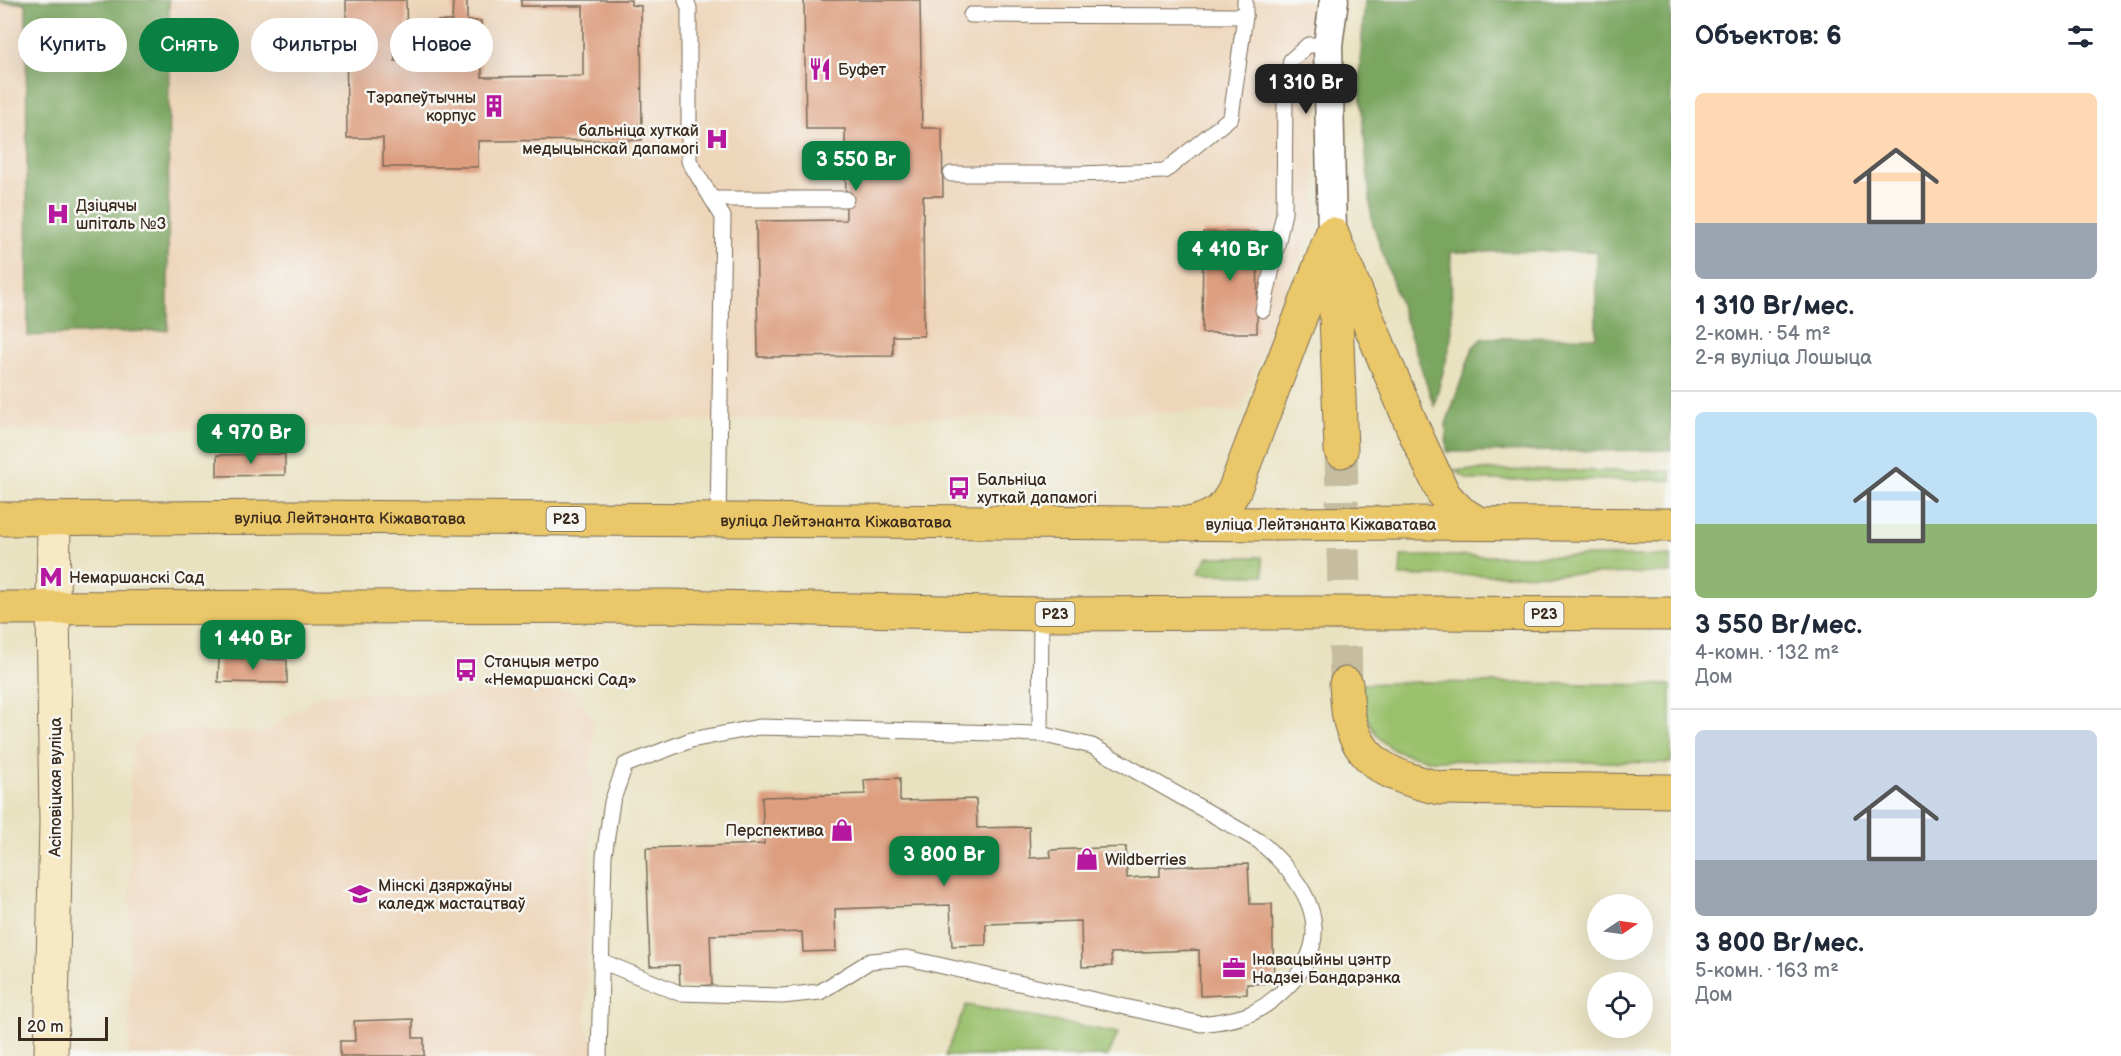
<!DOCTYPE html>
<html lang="ru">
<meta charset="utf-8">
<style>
:root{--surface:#fff;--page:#f2f2f3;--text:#1f2937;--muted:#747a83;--line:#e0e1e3;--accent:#0b8043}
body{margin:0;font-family:"Balsamiq Sans",sans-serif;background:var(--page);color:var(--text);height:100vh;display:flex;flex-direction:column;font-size:22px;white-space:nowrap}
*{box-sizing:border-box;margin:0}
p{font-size:20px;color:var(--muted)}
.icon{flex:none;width:33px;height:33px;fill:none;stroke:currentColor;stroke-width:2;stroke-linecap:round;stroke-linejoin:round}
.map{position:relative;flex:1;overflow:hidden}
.side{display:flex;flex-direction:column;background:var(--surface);width:450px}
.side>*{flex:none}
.banner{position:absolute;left:18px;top:18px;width:570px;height:54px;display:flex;gap:12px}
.needle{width:39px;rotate:77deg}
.buttons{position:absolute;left:1587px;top:894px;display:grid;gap:12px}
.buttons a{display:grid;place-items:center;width:66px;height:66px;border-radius:50%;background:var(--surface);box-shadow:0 6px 24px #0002;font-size:30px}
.scale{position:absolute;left:18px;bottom:15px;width:90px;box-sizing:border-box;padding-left:6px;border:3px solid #3b2a1e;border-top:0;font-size:16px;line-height:21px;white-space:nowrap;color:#3b2a1e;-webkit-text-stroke:4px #f6f6f2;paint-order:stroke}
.price{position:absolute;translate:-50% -51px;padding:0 14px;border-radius:12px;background:var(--accent);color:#fff;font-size:20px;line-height:39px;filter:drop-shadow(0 2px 3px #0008)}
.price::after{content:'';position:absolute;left:50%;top:36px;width:18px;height:14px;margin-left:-9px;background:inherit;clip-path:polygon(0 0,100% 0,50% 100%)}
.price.current{background:#222;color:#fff}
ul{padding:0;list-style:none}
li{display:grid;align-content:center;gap:12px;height:318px;padding:0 24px}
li+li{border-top:2px solid var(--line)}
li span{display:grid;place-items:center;height:186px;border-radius:9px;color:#555}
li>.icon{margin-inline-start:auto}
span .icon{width:108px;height:108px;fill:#fffc;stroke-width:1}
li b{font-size:26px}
h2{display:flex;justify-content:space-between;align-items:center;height:72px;padding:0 24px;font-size:26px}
.tag{padding:0 21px;border-radius:27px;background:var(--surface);box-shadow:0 6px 24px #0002;font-size:21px;line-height:54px}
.tag.current{background:var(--accent);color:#fff}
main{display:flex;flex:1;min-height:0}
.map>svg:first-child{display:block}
.built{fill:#eed6bb}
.green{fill:#99c06c;stroke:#6a7545;stroke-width:1.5}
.forest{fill:#7aa660;stroke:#5a683f;stroke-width:1.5}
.building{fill:#dd9e7f}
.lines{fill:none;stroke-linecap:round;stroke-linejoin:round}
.primary-tunnel{stroke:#c6bda0;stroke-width:33;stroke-dasharray:33 16;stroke-linecap:butt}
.lane-casing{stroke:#786a57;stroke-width:17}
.street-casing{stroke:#786a57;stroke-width:31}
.secondary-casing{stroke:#786a57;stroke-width:35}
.primary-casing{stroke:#786a57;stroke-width:35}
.lane{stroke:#fff;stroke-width:15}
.street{stroke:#fff;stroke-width:28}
.secondary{stroke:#f7e9c3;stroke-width:33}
.primary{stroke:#eac769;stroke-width:33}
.primary-bridge-casing{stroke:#786a57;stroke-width:35;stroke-linecap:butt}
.primary-bridge{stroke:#eac769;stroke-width:33}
.labels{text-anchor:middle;stroke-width:5;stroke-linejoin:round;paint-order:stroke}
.shield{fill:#f6f6f2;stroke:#73675e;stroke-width:1.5}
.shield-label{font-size:15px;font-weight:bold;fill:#3b2a1e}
.poi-label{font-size:16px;fill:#3b2a1e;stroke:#f6f6f2;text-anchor:start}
.street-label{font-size:16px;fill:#3b2a1e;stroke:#f6f6f2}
</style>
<main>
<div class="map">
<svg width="1671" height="1056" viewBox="0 0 1671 1056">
<rect width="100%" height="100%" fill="#f6f6f2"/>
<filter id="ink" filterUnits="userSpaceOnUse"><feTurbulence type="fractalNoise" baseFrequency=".0167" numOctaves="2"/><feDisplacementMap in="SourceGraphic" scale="12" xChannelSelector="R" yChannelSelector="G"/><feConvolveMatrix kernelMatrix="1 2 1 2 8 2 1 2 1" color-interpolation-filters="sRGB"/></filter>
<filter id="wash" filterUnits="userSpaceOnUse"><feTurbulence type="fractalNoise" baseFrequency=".008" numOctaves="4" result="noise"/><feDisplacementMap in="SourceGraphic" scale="24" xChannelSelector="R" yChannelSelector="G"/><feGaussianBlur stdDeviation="1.35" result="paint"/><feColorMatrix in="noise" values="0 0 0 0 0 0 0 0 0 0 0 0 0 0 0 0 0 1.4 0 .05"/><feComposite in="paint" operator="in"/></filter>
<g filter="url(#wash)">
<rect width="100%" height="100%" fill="#e9e2c1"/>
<g class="built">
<path d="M0 0H1319L1315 218 1240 411 1065 415 114 430 0 429Z"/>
<path d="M571 690 593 718 586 1034 617 1056H129L131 754 141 738 163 731 266 732 322 694Z"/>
</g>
<g class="green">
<path d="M1454 470 1671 471V480H1469Z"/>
<path d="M1401 556H1671V573L1400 576Z"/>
<path d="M1208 557H1262L1264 575 1198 574Z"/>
<path d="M1420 682 1671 685V763L1428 760C1417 756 1402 755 1392 749 1367 732 1364 711 1362 684Z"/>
<path d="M966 1005 1118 1033 1108 1056H945Z"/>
</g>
<g class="forest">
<path d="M0 0H169L168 330 28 336 26 3H0Z"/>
<path d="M1365 0H1671V450L1447 452 1446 424 1473 347 1483 338 1596 337V251L1451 252 1452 338 1434 406 1372 221 1359 78Z"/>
</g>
<g id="blocks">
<g class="building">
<path d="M346 0H406L407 41H395V61H438V21H452L453 0H467V21H481L482 77 583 76V6H521V0H631V5L641 6V9L642 140 478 141V167H383V138H347Z"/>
<path d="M804 0H920L922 128H942L943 196H923L924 336H893V356L758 357 756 221 846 220 845 129H806Z"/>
<path d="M1203 232H1258L1257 333H1202Z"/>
<path d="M285 454V475L217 476V455Z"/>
<path d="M219 658 287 660V683L218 682Z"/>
<path d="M900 778V801L976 799 977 828 1029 827 1030 858 1051 857 1050 850 1126 847 1127 878 1160 876V867L1248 864 1250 904H1272L1274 983 1247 984V994L1200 996 1199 950 1111 953 1112 966 1082 967 1081 921 986 924V945L952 946 950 905 835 909 836 951 803 952 802 932 710 935 712 985 680 987 679 965 650 966 646 848 764 844 762 797 865 794 864 780Z"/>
<path d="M413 1019V1038H424V1056H340V1041H355L354 1021Z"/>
</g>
</g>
</g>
<g filter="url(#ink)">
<use href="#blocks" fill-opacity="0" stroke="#786a57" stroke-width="1.5"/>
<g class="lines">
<path class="primary-tunnel" d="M1341 451 1346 684"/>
<g class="lane-casing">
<g id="lane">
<path d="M686 0 689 8V161L723 217 718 520"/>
<path d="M971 15 1245 16"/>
<path d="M951 174H1078L1165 171 1231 117 1245 16V0"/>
<path d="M712 199H846"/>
<path d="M1263 310 1284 213 1285 95 1291 60 1308 45H1328"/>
<path d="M1040 734 1041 614"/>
<path d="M599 1056 604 856 612 802 625 765 691 740 759 727 1040 734 1092 746 1259 841C1306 882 1340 933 1288 986 1258 1016 1242 1019 1201 1024L907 958 870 961 820 992 782 996 679 993 601 961"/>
</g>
</g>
<g class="street-casing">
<path id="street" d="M1332 234 1328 45 1334 0"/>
</g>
<g class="secondary-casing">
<path id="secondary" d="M51 1056 56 823 53 607 54 519"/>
</g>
<g class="primary-casing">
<g id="primary">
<path d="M1332 234 1416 435 1444 495 1460 512 1478 523"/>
<path d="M1334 260 1341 451"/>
<path id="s1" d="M0 519 304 517 1273 524"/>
<path d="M1414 523 1671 525"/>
<path d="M1192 524C1217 514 1220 515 1234 491L1332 234"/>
<path d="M0 608 670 606 1041 614 1276 613"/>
<path d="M1417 613 1671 614"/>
<path d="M1346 684C1347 694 1347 706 1349 717 1359 765 1396 778 1439 788L1671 791"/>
</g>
</g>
<use href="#lane" class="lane"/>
<use href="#street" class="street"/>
<use href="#secondary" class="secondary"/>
<use href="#primary" class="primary"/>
<g class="primary-bridge-casing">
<g id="primary-bridge">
<path d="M1273 524 1414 523"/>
<path d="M1276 613H1417"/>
</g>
</g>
<use href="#primary-bridge" class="primary-bridge"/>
</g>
</g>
<defs>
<g id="restaurant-bare" transform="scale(1.8)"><path d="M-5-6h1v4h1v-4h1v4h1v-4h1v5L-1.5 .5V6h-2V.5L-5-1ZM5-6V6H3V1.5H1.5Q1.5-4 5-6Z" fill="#b5179e" stroke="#f6f6f2" stroke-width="2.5" paint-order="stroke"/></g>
<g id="building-bare" transform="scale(1.8)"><path d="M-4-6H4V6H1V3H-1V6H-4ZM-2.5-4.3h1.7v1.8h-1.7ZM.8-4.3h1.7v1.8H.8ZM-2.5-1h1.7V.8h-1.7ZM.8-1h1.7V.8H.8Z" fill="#b5179e" stroke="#f6f6f2" stroke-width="2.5" paint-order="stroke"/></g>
<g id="hospital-bare" transform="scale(1.8)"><path d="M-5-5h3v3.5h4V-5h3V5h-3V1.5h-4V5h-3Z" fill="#b5179e" stroke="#f6f6f2" stroke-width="2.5" paint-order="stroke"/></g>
<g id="bus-bare" transform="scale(1.8)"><path d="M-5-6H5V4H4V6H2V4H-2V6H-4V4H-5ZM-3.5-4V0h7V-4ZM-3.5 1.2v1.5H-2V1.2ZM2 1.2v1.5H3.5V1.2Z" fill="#b5179e" stroke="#f6f6f2" stroke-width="2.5" paint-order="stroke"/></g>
<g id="metro-bare" transform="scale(1.8)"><path d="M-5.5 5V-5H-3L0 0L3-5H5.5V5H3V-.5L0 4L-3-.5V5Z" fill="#b5179e" stroke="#f6f6f2" stroke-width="2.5" paint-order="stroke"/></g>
<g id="shop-bare" transform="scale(1.8)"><path d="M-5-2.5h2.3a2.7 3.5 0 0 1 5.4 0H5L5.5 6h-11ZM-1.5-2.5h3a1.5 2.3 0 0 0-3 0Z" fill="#b5179e" stroke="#f6f6f2" stroke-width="2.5" paint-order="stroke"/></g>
<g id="university-bare" transform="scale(1.8)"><path d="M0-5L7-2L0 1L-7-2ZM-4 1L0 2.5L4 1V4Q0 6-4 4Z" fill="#b5179e" stroke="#f6f6f2" stroke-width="2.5" paint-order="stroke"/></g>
<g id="office-bare" transform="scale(1.8)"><path d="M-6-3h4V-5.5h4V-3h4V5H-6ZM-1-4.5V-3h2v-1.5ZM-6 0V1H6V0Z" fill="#b5179e" stroke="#f6f6f2" stroke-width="2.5" paint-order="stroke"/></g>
</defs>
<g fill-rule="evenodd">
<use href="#restaurant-bare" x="820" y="69"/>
<use href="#building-bare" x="494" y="106"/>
<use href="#hospital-bare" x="717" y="139"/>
<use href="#hospital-bare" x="58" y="214"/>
<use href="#bus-bare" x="959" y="488"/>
<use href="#metro-bare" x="51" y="577"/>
<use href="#bus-bare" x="466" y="670"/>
<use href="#shop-bare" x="842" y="830"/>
<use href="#shop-bare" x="1087" y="859"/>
<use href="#university-bare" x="360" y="894"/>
<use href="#office-bare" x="1234" y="968"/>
</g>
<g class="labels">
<g class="shield">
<rect x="546.5" y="507" width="39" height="24" rx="4.5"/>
<rect x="1035.5" y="602" width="39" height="24" rx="4.5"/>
<rect x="1524.5" y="602" width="39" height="24" rx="4.5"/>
</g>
<g class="shield-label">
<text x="566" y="524">Р23</text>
<text x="1055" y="619">Р23</text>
<text x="1544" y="619">Р23</text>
</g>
<g class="poi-label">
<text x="838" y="75">Буфет</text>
<text x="476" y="103" text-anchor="end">Тэрапеўтычны<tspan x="476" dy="18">корпус</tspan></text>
<text x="699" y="136" text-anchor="end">бальніца хуткай<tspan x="699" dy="18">медыцынскай дапамогі</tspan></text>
<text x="76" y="211">Дзіцячы<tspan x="76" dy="18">шпіталь №3</tspan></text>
<text x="977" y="485">Бальніца<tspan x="977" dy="18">хуткай дапамогі</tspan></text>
<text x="69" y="583">Немаршанскі Сад</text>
<text x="484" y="667">Станцыя метро<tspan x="484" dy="18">«Немаршанскі Сад»</tspan></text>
<text x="824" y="836" text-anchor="end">Перспектива</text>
<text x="1105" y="865">Wildberries</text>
<text x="378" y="891">Мінскі дзяржаўны<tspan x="378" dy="18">каледж мастацтваў</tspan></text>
<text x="1252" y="965">Інавацыйны цэнтр<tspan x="1252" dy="18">Надзеі Бандарэнка</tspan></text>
</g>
<g class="street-label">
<text dy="6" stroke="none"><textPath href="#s1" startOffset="350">вуліца Лейтэнанта Кіжаватава</textPath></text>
<text dy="6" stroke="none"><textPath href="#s1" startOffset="836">вуліца Лейтэнанта Кіжаватава</textPath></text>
<text x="1321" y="530">вуліца Лейтэнанта Кіжаватава</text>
<text transform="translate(55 787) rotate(-90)" y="6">Асіповіцкая вуліца</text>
</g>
</g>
</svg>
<div class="buttons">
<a><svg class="needle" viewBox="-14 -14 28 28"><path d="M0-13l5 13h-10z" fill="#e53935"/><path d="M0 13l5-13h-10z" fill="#747a83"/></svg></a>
<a><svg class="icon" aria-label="locate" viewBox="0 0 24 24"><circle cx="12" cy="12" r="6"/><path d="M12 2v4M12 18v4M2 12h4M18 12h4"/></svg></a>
</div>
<div class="scale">20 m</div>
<b class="price current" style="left:1306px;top:115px">1 310 Br</b>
<b class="price" style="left:856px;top:192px">3 550 Br</b>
<b class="price" style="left:1230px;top:282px">4 410 Br</b>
<b class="price" style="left:251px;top:465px">4 970 Br</b>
<b class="price" style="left:253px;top:671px">1 440 Br</b>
<b class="price" style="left:944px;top:887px">3 800 Br</b>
<div class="banner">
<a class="tag">Купить</a>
<a class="tag current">Снять</a>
<a class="tag">Фильтры</a>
<a class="tag">Новое</a>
</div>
</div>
<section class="side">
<h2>Объектов: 6<svg class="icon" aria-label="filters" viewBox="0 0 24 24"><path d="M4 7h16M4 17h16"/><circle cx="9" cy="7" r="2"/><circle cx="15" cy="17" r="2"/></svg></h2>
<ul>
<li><span style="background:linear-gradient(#ffd9b3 70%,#9aa5b1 0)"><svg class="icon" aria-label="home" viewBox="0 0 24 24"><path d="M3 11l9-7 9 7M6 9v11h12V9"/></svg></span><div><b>1 310 Br/мес.</b><p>2-комн. · 54 m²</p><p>2-я вуліца Лошыца</p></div></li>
<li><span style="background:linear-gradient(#bfe0f5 60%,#8fb573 0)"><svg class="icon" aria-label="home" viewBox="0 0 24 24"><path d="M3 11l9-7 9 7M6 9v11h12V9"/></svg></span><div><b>3 550 Br/мес.</b><p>4-комн. · 132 m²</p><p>Дом</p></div></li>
<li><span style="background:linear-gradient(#c9d6e8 70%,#9aa5b1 0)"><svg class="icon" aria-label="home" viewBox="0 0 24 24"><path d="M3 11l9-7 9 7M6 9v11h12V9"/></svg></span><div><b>3 800 Br/мес.</b><p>5-комн. · 163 m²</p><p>Дом</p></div></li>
</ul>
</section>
</main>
